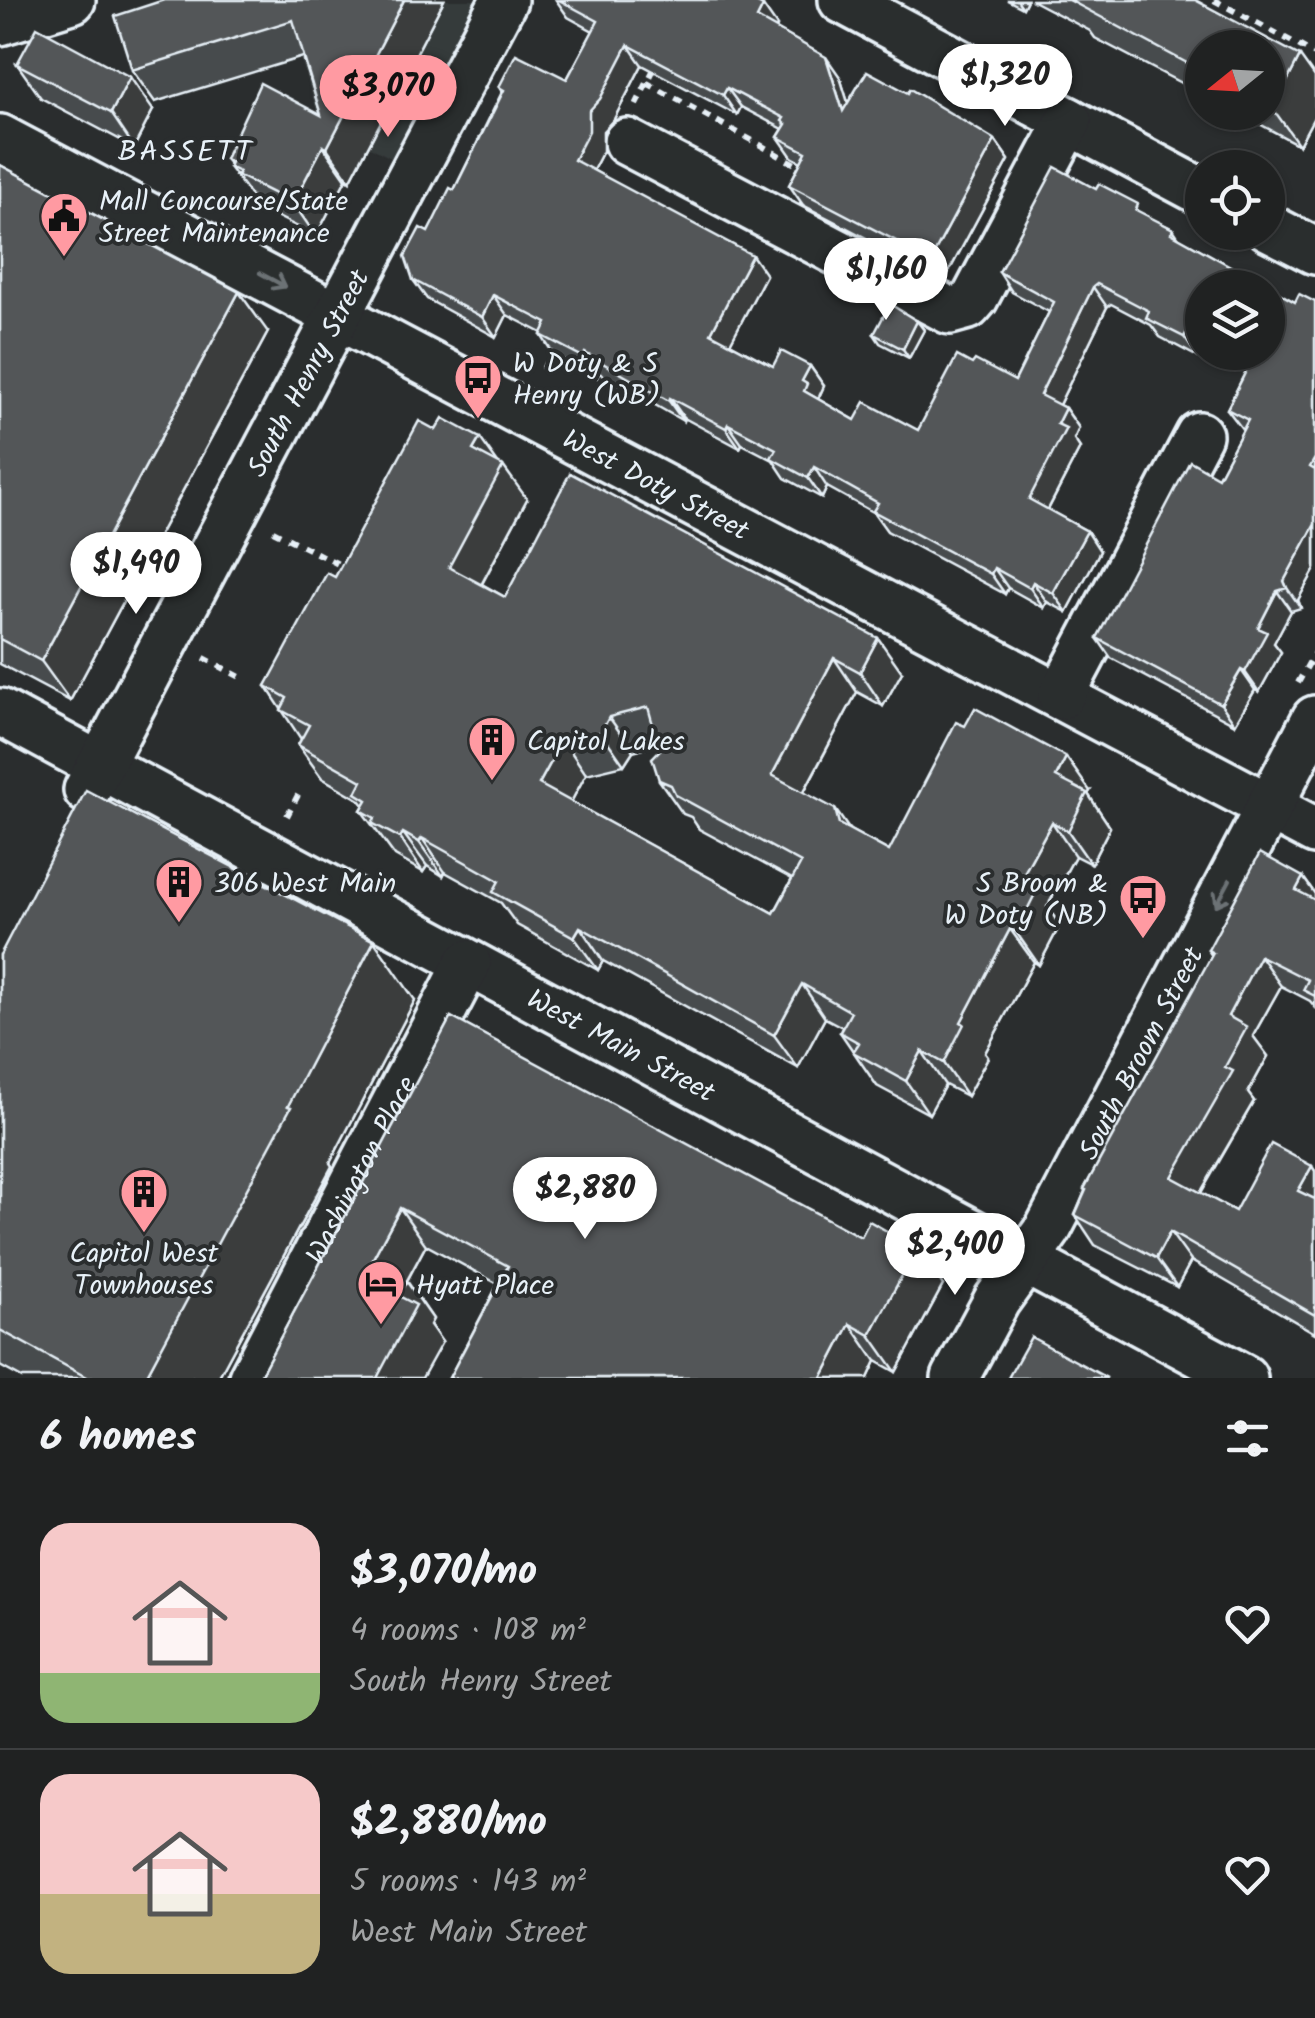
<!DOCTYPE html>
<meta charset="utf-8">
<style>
:root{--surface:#202222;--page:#282a2a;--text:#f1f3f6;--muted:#a2a4a5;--line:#3d3f40;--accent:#ff9aa2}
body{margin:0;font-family:Kalam,sans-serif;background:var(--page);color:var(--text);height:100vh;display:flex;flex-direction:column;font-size:38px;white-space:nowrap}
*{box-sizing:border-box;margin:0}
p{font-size:32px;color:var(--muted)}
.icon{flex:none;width:55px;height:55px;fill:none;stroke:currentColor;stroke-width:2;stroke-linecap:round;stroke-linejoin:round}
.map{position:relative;height:1378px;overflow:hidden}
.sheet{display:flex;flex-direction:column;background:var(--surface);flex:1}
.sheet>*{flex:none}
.needle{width:65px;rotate:252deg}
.buttons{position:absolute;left:1185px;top:30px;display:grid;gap:20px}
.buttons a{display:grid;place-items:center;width:100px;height:100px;border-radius:50%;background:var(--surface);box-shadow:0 2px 8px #0004,0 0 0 2px var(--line);font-size:50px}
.price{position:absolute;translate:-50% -85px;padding:0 22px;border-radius:35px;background:#fff;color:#222;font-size:32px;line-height:65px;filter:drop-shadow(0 2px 5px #0008)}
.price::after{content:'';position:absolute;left:50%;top:60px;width:30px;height:22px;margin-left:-15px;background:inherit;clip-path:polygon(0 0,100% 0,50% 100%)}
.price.active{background:var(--accent);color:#111}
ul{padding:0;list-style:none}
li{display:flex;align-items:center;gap:30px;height:250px;padding:0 40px}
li+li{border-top:2px solid var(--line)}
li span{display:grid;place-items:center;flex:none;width:280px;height:200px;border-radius:30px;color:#555}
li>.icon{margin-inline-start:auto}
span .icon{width:120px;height:120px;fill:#fffc;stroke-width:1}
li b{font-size:42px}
h2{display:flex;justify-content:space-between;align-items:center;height:120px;padding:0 40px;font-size:42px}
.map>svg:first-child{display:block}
.built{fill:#363a3b}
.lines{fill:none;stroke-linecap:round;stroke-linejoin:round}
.minor-casing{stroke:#e8f1f8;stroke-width:52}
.path{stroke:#e8f1f8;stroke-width:6;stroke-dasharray:8 8;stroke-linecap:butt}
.minor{stroke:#2a2d2e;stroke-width:45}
.wall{fill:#474b4d;stroke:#e8f1f8;stroke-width:2.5;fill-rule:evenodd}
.shaded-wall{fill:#3a3d3e;stroke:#e8f1f8;stroke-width:2.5}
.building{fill:#535759;stroke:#e8f1f8;stroke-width:2.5;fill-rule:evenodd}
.oneway{stroke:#6c7275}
.labels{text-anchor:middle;stroke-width:8;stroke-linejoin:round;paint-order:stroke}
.poi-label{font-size:28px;fill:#e8f1f8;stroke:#2a2d2e;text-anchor:start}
.street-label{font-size:28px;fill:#e8f1f8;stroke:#2a2d2e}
.neighbourhood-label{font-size:30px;letter-spacing:2.5px;fill:#e8f1f8;stroke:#2a2d2e}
</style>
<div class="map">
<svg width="1315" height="1378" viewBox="0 0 1315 1378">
<rect width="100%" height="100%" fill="#2a2d2e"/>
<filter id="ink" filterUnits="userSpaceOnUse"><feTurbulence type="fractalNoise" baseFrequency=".01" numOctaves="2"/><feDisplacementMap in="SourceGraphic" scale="20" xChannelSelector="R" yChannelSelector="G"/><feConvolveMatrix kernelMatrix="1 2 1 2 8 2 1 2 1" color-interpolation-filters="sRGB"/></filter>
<g filter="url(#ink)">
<path class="built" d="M282 0H504L414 170 320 121Z"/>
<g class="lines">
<g class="minor-casing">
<g id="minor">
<path d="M842 0 1202 192"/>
<path d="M0 22 72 0"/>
<path id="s1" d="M0 138 1315 831"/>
<path d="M627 142 950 311 968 306 975 298 1069 121"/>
<path d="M1268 227 1315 251"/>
<path d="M1061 696 1199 435"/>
<path id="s2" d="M0 712 1244 1378"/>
<path id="s3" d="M87 790 504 0"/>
<path id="s4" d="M252 1378 468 963"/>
<path id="s5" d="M955 1378 997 1300 1048 1229 1315 719"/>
</g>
</g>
<g class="path">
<path d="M1214 0 1315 54"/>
<path d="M647 83 804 169"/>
<path d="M636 105 653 71"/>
<path d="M543 370 554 346"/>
<path d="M273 531 346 568"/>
<path d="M204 658 246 680"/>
<path d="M1298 683 1315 652"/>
<path d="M287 816 298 795"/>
</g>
<use href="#minor" class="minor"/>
</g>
<g class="wall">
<path d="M164 0H444L350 181 346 179 316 236 260 208 229 167 230 165 225 159 321 115 303 57 155 102 132 70Z"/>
<path d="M556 0H751L777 26 776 29 840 77 848 103 995 140 1009 160 945 279 803 205 789 185 801 162 792 157 778 137 783 129 741 107 737 115 642 65 614 119 603 131V151L593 170 766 275 730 343 773 366H810L824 386 818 399 855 420 918 430 972 364 1015 381 1049 312 1012 292 999 272 1146 216 1173 229 1179 238 1295 302H1315V569L1298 600 1301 608 1291 611 1274 643 1281 652 1259 692 1255 690 1235 724 1111 658 1097 638 1218 477 1243 430 1227 409 1246 371 1210 352H1268L1202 288V349L1198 357 1160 337 1151 325 1111 304 1107 307 1059 405 1065 408 1079 428 1074 439 1080 448 1048 510 1087 531 1100 551 1067 612 1047 602 1044 608 1008 588 1005 594 887 531 874 513 827 487 822 498 785 478 773 460 742 444 740 448 684 418 683 421 599 373 597 377 554 355 541 335 542 333 507 315 496 337 427 299 413 280 428 232 454 190 502 92 499 87 567 79 593 31 568 17Z"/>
<path d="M1007 0H1027L1023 8Z"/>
<path d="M1031 0H1195L1315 77V115L1299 145 1237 112H1268V48H1202V94L1095 38 1090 31Z"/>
<path d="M17 64 153 110 134 147 41 98Z"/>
<path d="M0 165 268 332 70 701 0 664Z"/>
<path d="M917 321 924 330 909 358 880 343 874 334Z"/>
<path d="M497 463 527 499 482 584 505 597 902 672 883 706 857 692 804 792 850 830 889 851 1090 791 1088 794 1110 827 1091 864 1075 856 1047 907 1060 925 1039 965 1034 962 985 1053 988 1057 967 1096 945 1085 929 1114 877 1086 840 1032 842 1027 825 1018 798 1068 603 961 598 970 517 925 501 903 445 872 443 876 427 866 423 872 395 856 361 810 364 805 360 800 322 778 298 745 301 739 266 686 335 577ZM658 744 660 750 659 780 683 814 691 817 699 829 792 879 774 913 571 802 586 774 624 765 633 751Z"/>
<path d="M1303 877 1315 894V1007L1310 1001 1281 986 1253 1036 1268 1056 1248 1093 1254 1101 1201 1193 1235 1211 1315 1171V1333L1191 1261 1177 1287 1095 1245 1075 1215 1085 1191 1084 1189 1212 956 1208 950Z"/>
<path d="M0 955 415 1000 330 1163 332 1166 218 1378H22L0 1366Z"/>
<path d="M451 1017 943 1285 896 1372 876 1361 868 1378H449L498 1284 426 1245 407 1281 433 1319 430 1325 442 1342 259 1378Z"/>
</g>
<g class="shaded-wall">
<path d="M404 0H444L350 181 327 148Z"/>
<path d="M1017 0H1027L1023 8Z"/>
<path d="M763 6 777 26 771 38 757 18Z"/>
<path d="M628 45 642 65 614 119 603 131V151L588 180 574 160 589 111Z"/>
<path d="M1300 56 1315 77V115L1299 145 1273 109Z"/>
<path d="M826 57 840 77 857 131 843 111Z"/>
<path d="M130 77 153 110 134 147 111 113Z"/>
<path d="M727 88 741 107 737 115 723 95Z"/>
<path d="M995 140 1009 160 945 279 931 259Z"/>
<path d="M323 146 346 179 316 236 293 203Z"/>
<path d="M752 255 766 275 725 353 711 333Z"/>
<path d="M1093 287 1107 307 1054 415 1040 395Z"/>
<path d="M239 292 268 332 70 701 41 661Z"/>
<path d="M493 295 507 315 496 337 482 317Z"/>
<path d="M917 321 924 330 909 358 903 349Z"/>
<path d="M1189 329 1202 349 1198 357 1184 337Z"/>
<path d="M585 353 599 373 597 377 583 357Z"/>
<path d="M810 366 824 386 818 399 804 391 802 381Z"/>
<path d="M670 398 684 418 683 421 669 401Z"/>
<path d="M1065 408 1079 428 1074 439 1080 448 1043 519 1029 499 1057 424Z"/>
<path d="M728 424 742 444 740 448 726 428Z"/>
<path d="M480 438 502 469 503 466 527 499 473 600 449 567 473 450Z"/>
<path d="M814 467 827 487 822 498 808 478Z"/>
<path d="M1315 524V569L1298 600 1301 608 1287 588 1284 581Z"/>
<path d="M1087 531 1100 551 1067 612 1053 593Z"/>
<path d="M994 568 1008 588 1005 594 991 574Z"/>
<path d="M1033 582 1047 602 1044 608 1030 588Z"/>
<path d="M1277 591 1291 611 1274 643 1281 652 1259 692 1245 672 1258 628Z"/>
<path d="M878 638 902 672 883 706 860 672Z"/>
<path d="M834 658 857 692 795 808 772 775Z"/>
<path d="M1241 670 1255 690 1235 724 1221 704Z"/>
<path d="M609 717 633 751 624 765 601 732Z"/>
<path d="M563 740 586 774 563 817 539 784Z"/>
<path d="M1066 757 1090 791 1088 794 1110 827 1091 864 1068 831 1056 777Z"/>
<path d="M835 809 858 842 839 824Z"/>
<path d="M1052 822 1075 856 1047 907 1060 925 1039 965 1016 932 1019 882Z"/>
<path d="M403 833 427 866 423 872 400 838Z"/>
<path d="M422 838 445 872 443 876 419 842Z"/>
<path d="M1303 877 1315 894V918L1296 890Z"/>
<path d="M580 927 603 961 598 970 574 937Z"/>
<path d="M1010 929 1034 962 985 1053 988 1057 967 1096 944 1063 961 1022Z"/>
<path d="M374 941 415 1000 330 1163 332 1166 218 1378H145Z"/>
<path d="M1260 956 1281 986 1253 1036 1268 1056 1248 1093 1254 1101 1192 1207 1172 1177 1225 1067 1228 1016Z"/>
<path d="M802 984 825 1018 798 1068 774 1035Z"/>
<path d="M922 1051 945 1085 929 1114 906 1081Z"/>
<path d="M1312 1166 1315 1171V1214L1298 1191Z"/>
<path d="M400 1208 426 1245 397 1299 371 1262Z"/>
<path d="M1170 1232 1191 1261 1177 1287 1156 1258Z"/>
<path d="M917 1248 943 1285 896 1372 870 1335Z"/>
<path d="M407 1282 433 1319 430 1325 442 1342 422 1378H377L399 1296Z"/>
<path d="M850 1324 876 1361 868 1378H822Z"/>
</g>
<g class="building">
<path d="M164 0H404L327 148 323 146 293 203 237 175 239 172 229 167 231 162 225 159 260 83 321 115 293 20 132 70 115 16Z"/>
<path d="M559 0H751L763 6 757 18 826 57 843 111 867 71 908 93 910 89 995 140 931 259 789 185 806 152 778 137 786 124 782 121 784 118 727 88 723 95 628 45 600 99 589 111V131L574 160 752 255 711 333 773 366 781 351 810 366 802 381 807 384 804 391 855 420 865 402 918 430 957 356 972 364 975 360 1015 381 1054 302 999 272 1055 167 1096 189 1099 184 1138 204 1136 210 1173 229 1171 233 1295 302 1299 294 1315 302V458L1310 467 1315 470V524L1284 581 1287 588 1277 591 1258 628 1267 632 1245 672 1241 670 1221 704 1097 638 1190 461 1218 477 1248 420 1227 409 1251 361 1234 352H1268V288H1202V336L1189 329 1184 337 1146 318 1149 311 1097 284 1093 287 1040 395 1065 408 1057 424 1066 428 1029 499 1087 531 1053 593 1033 582 1030 588 994 568 991 574 873 511 878 503 814 467 808 478 771 458 776 449 728 424 726 428 670 398 669 401 585 353 583 357 541 335 547 323 493 295 482 317 413 280 405 256 420 228 428 232 450 188 454 190 504 90 499 87 516 54 567 79 598 21Z"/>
<path d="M1069 0H1195L1300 56 1273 109 1268 106V48H1202V71Z"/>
<path d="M37 27 130 77 111 113 17 64Z"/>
<path d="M0 165 239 292 41 661 0 639Z"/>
<path d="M890 304 917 321 903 349 874 334Z"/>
<path d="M443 418 480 438 473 450 503 466 449 567 505 597 570 473 878 638 860 672 834 658 772 775 835 809 839 824 889 851 956 722 965 726 975 708 1066 757 1056 777 1087 793 1068 831 1052 822 1019 882 1036 892 1016 932 1010 929 961 1022 964 1024 944 1063 922 1051 906 1081 853 1052 859 1043 840 1032 851 1012 802 984 774 1035 580 927 574 937 493 892 499 881 422 838 419 842 403 833 400 838 372 823 375 818 361 810 367 800 356 793 362 781 298 745 309 725 281 710 287 698 266 686 327 573 335 577 419 421 436 430ZM648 707 660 750 652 758 659 780 671 785 676 795 801 863 774 913 539 784 563 740 601 732 609 717Z"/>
<path d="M86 790 374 941 288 1106 291 1107 145 1378H88L0 1330V955Z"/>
<path d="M1260 853 1303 877 1296 890 1315 900V996L1303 990 1308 980 1260 956 1228 1016 1247 1027 1225 1067 1233 1071 1172 1177 1235 1211 1271 1144 1312 1166 1298 1191 1315 1199V1315L1170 1232 1156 1258 1075 1215 1086 1190 1084 1189 1213 953 1208 950Z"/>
<path d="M451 1017 861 1237 869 1221 917 1248 870 1335 850 1324 822 1378H449L508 1266 400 1208 371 1262 407 1282 399 1296 416 1305 377 1378H259Z"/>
<path d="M1031 1337 1107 1378H1008Z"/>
</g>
<defs><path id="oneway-shaft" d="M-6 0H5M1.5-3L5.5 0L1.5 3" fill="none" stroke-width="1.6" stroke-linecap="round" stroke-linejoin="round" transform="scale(2.5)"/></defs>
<g class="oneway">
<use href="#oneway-shaft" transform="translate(273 280) rotate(28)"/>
<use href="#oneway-shaft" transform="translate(1223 893) rotate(118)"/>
</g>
</g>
<defs>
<g id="civic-pin" transform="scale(2.5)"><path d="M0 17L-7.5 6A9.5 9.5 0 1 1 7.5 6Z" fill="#ff9aa2" stroke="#2a2d2e"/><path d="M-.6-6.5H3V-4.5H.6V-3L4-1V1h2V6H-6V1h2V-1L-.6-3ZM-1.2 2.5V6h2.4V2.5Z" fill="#111"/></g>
<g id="bus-pin" transform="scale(2.5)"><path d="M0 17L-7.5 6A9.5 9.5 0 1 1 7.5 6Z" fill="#ff9aa2" stroke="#2a2d2e"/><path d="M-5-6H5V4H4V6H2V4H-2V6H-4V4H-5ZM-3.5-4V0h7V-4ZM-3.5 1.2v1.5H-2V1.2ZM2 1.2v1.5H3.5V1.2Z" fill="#111"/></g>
<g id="building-pin" transform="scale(2.5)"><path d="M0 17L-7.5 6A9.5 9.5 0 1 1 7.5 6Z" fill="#ff9aa2" stroke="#2a2d2e"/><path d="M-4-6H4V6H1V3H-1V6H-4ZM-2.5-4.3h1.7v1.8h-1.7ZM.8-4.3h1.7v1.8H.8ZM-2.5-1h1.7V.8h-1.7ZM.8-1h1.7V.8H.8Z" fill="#111"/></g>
<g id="hotel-pin" transform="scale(2.5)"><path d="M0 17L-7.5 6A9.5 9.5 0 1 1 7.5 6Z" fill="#ff9aa2" stroke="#2a2d2e"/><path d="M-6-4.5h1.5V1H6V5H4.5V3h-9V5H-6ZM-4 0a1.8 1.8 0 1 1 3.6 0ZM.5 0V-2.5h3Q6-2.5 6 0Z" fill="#111"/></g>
</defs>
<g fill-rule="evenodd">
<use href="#civic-pin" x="64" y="216"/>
<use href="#bus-pin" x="478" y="378"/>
<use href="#building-pin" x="492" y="740"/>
<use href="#building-pin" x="179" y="882"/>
<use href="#bus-pin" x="1143" y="898"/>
<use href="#building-pin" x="144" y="1192"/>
<use href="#hotel-pin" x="381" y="1284"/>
</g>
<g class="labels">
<g class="poi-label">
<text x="99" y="210">Mall Concourse/State<tspan x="99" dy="32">Street Maintenance</tspan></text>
<text x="513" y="372">W Doty &amp; S<tspan x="513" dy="32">Henry (WB)</tspan></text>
<text x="527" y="750">Capitol Lakes</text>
<text x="214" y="892">306 West Main</text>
<text x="1108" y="892" text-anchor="end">S Broom &amp;<tspan x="1108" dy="32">W Doty (NB)</tspan></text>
<text x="144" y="1262" text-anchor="middle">Capitol West<tspan x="144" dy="32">Townhouses</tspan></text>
<text x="416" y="1294">Hyatt Place</text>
</g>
<g class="street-label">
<text dy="10" stroke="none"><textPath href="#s3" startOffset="472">South Henry Street</textPath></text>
<text dy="10" stroke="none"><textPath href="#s1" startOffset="742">West Doty Street</textPath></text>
<text dy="10" stroke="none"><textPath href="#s2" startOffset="705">West Main Street</textPath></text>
<text dy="10" stroke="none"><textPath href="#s5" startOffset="375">South Broom Street</textPath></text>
<text dy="10" stroke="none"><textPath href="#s4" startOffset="235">Washington Place</textPath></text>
</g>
<g class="neighbourhood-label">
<text x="186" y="161">BASSETT</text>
</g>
</g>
</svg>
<div class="buttons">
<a><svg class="needle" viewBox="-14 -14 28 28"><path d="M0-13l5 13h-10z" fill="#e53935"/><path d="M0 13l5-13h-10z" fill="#a2a4a5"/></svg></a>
<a><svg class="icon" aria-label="locate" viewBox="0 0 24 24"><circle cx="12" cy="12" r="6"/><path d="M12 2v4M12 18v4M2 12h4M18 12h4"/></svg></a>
<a><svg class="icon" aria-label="layers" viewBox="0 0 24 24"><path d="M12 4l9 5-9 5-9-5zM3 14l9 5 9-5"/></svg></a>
</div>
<b class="price" style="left:1005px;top:129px">$1,320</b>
<b class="price active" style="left:388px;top:140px">$3,070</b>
<b class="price" style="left:886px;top:323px">$1,160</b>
<b class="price" style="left:136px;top:617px">$1,490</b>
<b class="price" style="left:585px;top:1242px">$2,880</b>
<b class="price" style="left:955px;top:1298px">$2,400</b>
</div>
<section class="sheet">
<h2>6 homes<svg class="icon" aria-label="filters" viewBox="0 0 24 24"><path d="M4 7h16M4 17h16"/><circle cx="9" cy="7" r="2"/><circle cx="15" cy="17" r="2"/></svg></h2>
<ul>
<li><span style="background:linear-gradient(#f6c9c9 75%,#8fb573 0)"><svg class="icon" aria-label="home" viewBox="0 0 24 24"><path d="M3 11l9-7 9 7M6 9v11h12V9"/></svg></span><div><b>$3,070/mo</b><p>4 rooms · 108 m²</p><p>South Henry Street</p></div><svg class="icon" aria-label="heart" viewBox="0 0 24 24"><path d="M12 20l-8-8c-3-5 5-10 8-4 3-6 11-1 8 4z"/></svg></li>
<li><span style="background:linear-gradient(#f6c9c9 60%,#c2b280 0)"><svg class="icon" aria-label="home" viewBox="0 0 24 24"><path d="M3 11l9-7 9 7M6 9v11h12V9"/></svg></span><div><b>$2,880/mo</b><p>5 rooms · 143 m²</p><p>West Main Street</p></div><svg class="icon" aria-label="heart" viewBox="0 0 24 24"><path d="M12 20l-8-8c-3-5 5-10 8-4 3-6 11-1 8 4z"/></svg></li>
</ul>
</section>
